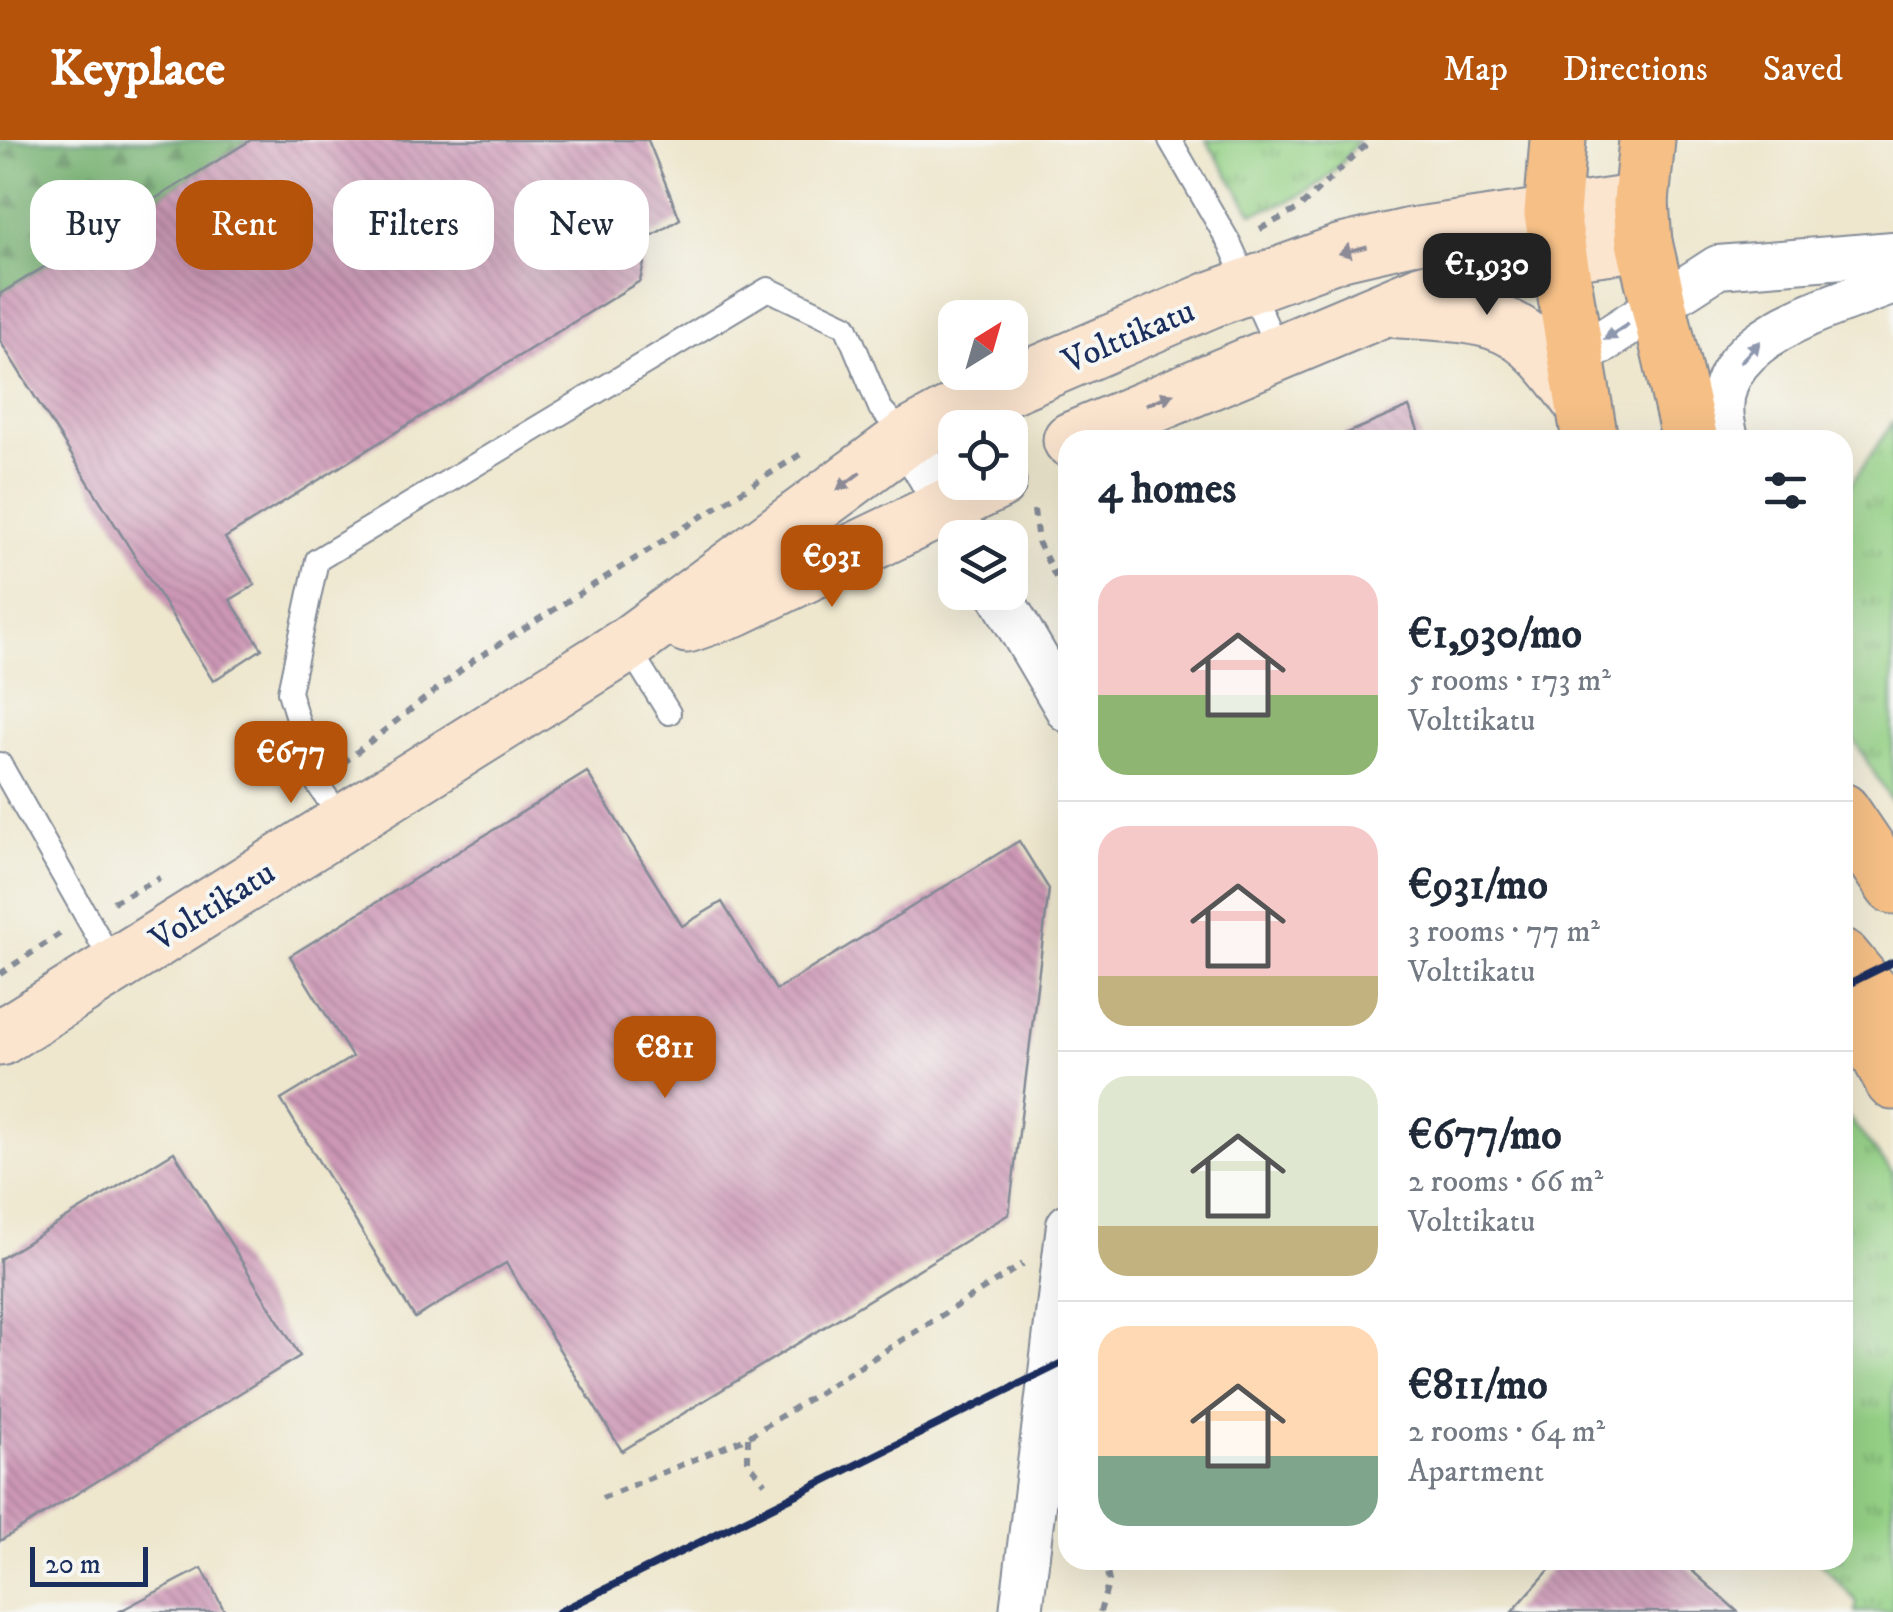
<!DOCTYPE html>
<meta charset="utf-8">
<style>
:root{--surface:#fff;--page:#f2f2f3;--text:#1f2937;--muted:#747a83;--line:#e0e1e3;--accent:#b45309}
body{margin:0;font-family:"IM FELL DW Pica",serif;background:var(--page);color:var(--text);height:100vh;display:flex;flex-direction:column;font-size:38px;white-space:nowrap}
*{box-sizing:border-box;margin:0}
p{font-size:32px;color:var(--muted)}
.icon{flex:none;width:55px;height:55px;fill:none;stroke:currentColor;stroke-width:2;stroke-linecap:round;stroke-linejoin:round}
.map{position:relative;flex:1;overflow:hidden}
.sheet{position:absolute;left:1058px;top:290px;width:795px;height:1140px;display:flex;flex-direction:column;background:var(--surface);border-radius:30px;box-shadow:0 10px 40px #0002}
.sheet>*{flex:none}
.hud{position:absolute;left:30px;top:40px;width:878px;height:90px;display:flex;gap:20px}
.needle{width:65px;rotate:37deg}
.controls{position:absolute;left:938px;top:160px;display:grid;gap:20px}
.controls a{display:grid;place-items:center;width:90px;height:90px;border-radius:20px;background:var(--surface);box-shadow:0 10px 40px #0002;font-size:50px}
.scale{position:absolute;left:30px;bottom:25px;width:118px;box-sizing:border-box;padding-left:10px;border:5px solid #1b2f5e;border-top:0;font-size:28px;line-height:35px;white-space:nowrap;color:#1b2f5e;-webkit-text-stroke:8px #f6f6f2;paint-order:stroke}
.price{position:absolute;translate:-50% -85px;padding:0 22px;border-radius:20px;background:var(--accent);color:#fff;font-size:32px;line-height:65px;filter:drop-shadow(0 2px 5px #0008)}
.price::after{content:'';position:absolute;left:50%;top:60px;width:30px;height:22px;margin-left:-15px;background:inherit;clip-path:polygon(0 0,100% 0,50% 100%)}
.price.active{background:#222;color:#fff}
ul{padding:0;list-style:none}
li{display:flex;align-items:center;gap:30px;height:250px;padding:0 40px}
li+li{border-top:2px solid var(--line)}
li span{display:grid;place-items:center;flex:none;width:280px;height:200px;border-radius:30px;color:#555}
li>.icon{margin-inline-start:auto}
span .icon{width:120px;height:120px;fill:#fffc;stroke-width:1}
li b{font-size:42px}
h2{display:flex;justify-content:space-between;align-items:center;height:120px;padding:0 40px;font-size:42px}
.tag{padding:0 35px;border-radius:30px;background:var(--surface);box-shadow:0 10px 40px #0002;font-size:35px;line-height:90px}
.tag.active{background:var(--accent);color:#fff}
header{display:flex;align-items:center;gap:60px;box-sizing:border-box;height:140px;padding:0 50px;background:var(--accent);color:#fff}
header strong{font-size:48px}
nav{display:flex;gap:55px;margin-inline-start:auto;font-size:35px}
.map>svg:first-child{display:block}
.grass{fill:url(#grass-tufts);stroke:#588072;stroke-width:2.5}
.forest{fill:url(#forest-firs);stroke:#4a7168;stroke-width:2.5}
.building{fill:url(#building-back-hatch)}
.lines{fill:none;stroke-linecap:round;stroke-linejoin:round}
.lane-casing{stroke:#848b96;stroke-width:26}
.street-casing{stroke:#848b96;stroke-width:46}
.secondary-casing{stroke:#848b96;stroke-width:59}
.primary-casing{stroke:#848b96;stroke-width:59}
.highway-casing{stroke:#848b96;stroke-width:59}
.path{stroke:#848b96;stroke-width:6;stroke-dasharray:8 8;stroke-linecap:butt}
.lane{stroke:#fff;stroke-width:22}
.street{stroke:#fff;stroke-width:42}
.secondary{stroke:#fbe5cf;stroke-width:55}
.primary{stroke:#f5bf86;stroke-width:55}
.highway{stroke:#f5bf86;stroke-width:55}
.rail{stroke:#1b2f5e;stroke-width:8}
.oneway{fill:#8b8a96}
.oneway2{fill:#8d97ae}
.labels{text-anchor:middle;stroke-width:8;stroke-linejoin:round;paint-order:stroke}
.street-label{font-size:35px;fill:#1b2f5e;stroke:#f6f6f2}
</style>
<header>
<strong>Keyplace</strong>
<nav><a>Map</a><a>Directions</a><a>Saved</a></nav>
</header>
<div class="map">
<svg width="1893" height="1472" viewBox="0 0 1893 1472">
<defs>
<pattern id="grass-tufts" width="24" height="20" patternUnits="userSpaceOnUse" patternTransform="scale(2.5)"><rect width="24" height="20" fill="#95d186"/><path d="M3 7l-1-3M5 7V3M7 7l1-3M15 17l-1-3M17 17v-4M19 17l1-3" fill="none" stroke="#79aa71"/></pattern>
<pattern id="forest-firs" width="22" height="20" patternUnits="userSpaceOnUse" patternTransform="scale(2.5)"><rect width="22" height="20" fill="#78b373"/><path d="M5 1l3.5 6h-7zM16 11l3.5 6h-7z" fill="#629262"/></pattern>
<pattern id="building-back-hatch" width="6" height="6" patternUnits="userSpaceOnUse" patternTransform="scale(2.5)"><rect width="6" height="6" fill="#cd98b6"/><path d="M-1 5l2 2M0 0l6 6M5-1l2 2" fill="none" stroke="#a67c97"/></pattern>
</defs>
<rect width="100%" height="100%" fill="#f6f6f2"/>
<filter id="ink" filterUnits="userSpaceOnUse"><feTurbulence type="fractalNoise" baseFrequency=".01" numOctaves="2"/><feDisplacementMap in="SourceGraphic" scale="20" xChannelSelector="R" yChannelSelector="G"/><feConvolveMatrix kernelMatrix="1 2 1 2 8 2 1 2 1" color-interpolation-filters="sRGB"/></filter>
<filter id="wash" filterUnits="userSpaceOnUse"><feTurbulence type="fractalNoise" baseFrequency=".0048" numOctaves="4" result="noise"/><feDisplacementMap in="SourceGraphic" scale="40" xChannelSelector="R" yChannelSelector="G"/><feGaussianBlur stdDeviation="2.25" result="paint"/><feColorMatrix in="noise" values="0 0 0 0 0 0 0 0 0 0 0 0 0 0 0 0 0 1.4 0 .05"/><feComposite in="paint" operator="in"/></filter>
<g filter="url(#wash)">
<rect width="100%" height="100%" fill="#eee7ce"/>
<g class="grass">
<path d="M1206 0H1358C1332 43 1300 61 1252 73Z"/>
<path d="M1893 282V664L1843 582 1842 357Z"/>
<path d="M1843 971 1893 1033V1472H1855L1857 1462 1818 1420H1842Z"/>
</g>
<path class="forest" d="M0 0H251L0 154Z"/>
<g id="blocks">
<g class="building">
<path d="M251 0H648L680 79 650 97 640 141 225 398 255 445 230 460 262 509 213 541 0 201V154Z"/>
<path d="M1409 267 1422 300H1331Z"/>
<path d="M587 632 682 786 722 762 776 850 1019 701 1049 749 1009 1074 622 1311 506 1123 415 1178 281 960 352 917 290 816Z"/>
<path d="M174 1012 300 1216 0 1401V1119Z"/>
<path d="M1558 1420H1680L1738 1472H1512Z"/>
<path d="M202 1428 225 1472H118Z"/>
</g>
</g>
</g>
<g filter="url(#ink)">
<use href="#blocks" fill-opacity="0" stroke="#848b96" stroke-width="2.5"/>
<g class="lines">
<g class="lane-casing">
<g id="lane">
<path d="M1170 0 1230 104 1278 210"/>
<path d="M627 505 669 573"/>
<path d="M0 624 114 825"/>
<path d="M344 683 317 643 289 552 317 420 768 149 846 186 880 268 907 298"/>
</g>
</g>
<g class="street-casing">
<g id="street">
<path d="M1574 220 1718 127 1893 113"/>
<path d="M907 298 966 398"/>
<path d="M1728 300C1693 199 1826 170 1893 143"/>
<path d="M998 452 1068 571"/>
<path d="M1021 1472 1068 1085"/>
</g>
</g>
<g class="secondary-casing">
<g id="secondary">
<path d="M1400 170C1499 176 1521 176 1580 260"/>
<path d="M1071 300 1421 153 1559 113 1644 102"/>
<path d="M687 485 736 468 998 342"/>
<path d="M0 898 627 505 907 298 975 261 1210 160 1342 112 1411 96 1641 62"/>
</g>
</g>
<g class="primary-casing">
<g id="primary">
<path d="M1558 0 1552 74 1590 300"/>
<path d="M1647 0 1641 62 1644 102 1690 300"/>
<path d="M1842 671 1893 746"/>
<path d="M1842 817 1893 878"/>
</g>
</g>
<g class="highway-casing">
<path id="highway" d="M1842 844 1893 942"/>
</g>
<g class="path">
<path d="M1260 89 1298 69 1371 0"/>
<path d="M1034 370 1038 402 1068 461"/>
<path d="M343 623 474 520 801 314"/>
<path d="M113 762 160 738"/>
<path d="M0 834 64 791"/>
<path d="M748 1297V1322L765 1343"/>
<path d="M602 1358 748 1297 1023 1124"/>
<path d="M1100 1472 1109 1441 1104 1420"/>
</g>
<use href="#lane" class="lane"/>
<use href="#street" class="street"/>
<use href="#secondary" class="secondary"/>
<use href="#primary" class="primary"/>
<use href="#highway" class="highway"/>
<g class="rail">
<path d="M1842 847 1893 822"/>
<path d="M559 1472 1068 1220"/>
</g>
</g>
<defs><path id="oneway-solid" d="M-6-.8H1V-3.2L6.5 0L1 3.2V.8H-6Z" transform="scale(2.5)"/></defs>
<g class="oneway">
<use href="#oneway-solid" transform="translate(1353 110) rotate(166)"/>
<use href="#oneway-solid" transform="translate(1160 259) rotate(-23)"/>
<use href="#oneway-solid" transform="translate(849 341) rotate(143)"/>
</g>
<g class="oneway2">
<use href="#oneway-solid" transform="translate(1616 192) rotate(147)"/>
<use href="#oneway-solid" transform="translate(1750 212) rotate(-47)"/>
</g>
</g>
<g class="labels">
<g class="street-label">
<text transform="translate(1128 195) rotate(-23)" y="12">Volttikatu</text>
<text transform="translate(212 765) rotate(-32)" y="12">Volttikatu</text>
</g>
</g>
</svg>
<div class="controls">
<a><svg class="needle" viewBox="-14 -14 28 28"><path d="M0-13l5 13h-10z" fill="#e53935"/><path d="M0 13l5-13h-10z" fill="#747a83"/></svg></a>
<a><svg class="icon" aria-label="locate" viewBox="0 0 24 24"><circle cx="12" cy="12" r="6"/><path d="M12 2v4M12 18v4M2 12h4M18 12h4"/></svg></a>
<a><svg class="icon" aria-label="layers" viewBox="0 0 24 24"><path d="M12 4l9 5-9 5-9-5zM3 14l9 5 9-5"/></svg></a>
</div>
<div class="scale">20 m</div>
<b class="price active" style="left:1487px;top:178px">€1,930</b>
<b class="price" style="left:832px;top:470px">€931</b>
<b class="price" style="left:291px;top:666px">€677</b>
<b class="price" style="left:665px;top:961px">€811</b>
<div class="hud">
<a class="tag">Buy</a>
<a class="tag active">Rent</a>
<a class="tag">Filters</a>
<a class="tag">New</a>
</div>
<section class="sheet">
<h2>4 homes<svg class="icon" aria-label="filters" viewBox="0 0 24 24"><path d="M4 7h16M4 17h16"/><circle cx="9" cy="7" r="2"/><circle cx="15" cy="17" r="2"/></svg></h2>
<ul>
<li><span style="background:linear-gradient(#f6c9c9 60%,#8fb573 0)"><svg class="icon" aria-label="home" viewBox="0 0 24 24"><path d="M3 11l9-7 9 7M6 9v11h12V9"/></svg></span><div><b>€1,930/mo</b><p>5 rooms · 173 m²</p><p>Volttikatu</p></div></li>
<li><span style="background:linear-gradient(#f6c9c9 75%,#c2b280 0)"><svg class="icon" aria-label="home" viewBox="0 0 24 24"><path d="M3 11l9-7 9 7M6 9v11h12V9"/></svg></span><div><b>€931/mo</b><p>3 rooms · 77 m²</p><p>Volttikatu</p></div></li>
<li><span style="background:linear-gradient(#dfe7d0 75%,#c2b280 0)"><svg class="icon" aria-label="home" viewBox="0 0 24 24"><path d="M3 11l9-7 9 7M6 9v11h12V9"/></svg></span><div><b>€677/mo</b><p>2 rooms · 66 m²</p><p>Volttikatu</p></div></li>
<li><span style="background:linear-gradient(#ffd9b3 65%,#7fa58c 0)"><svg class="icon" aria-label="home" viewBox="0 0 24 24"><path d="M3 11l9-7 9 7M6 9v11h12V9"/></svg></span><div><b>€811/mo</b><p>2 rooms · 64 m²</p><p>Apartment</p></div></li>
</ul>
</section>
</div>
